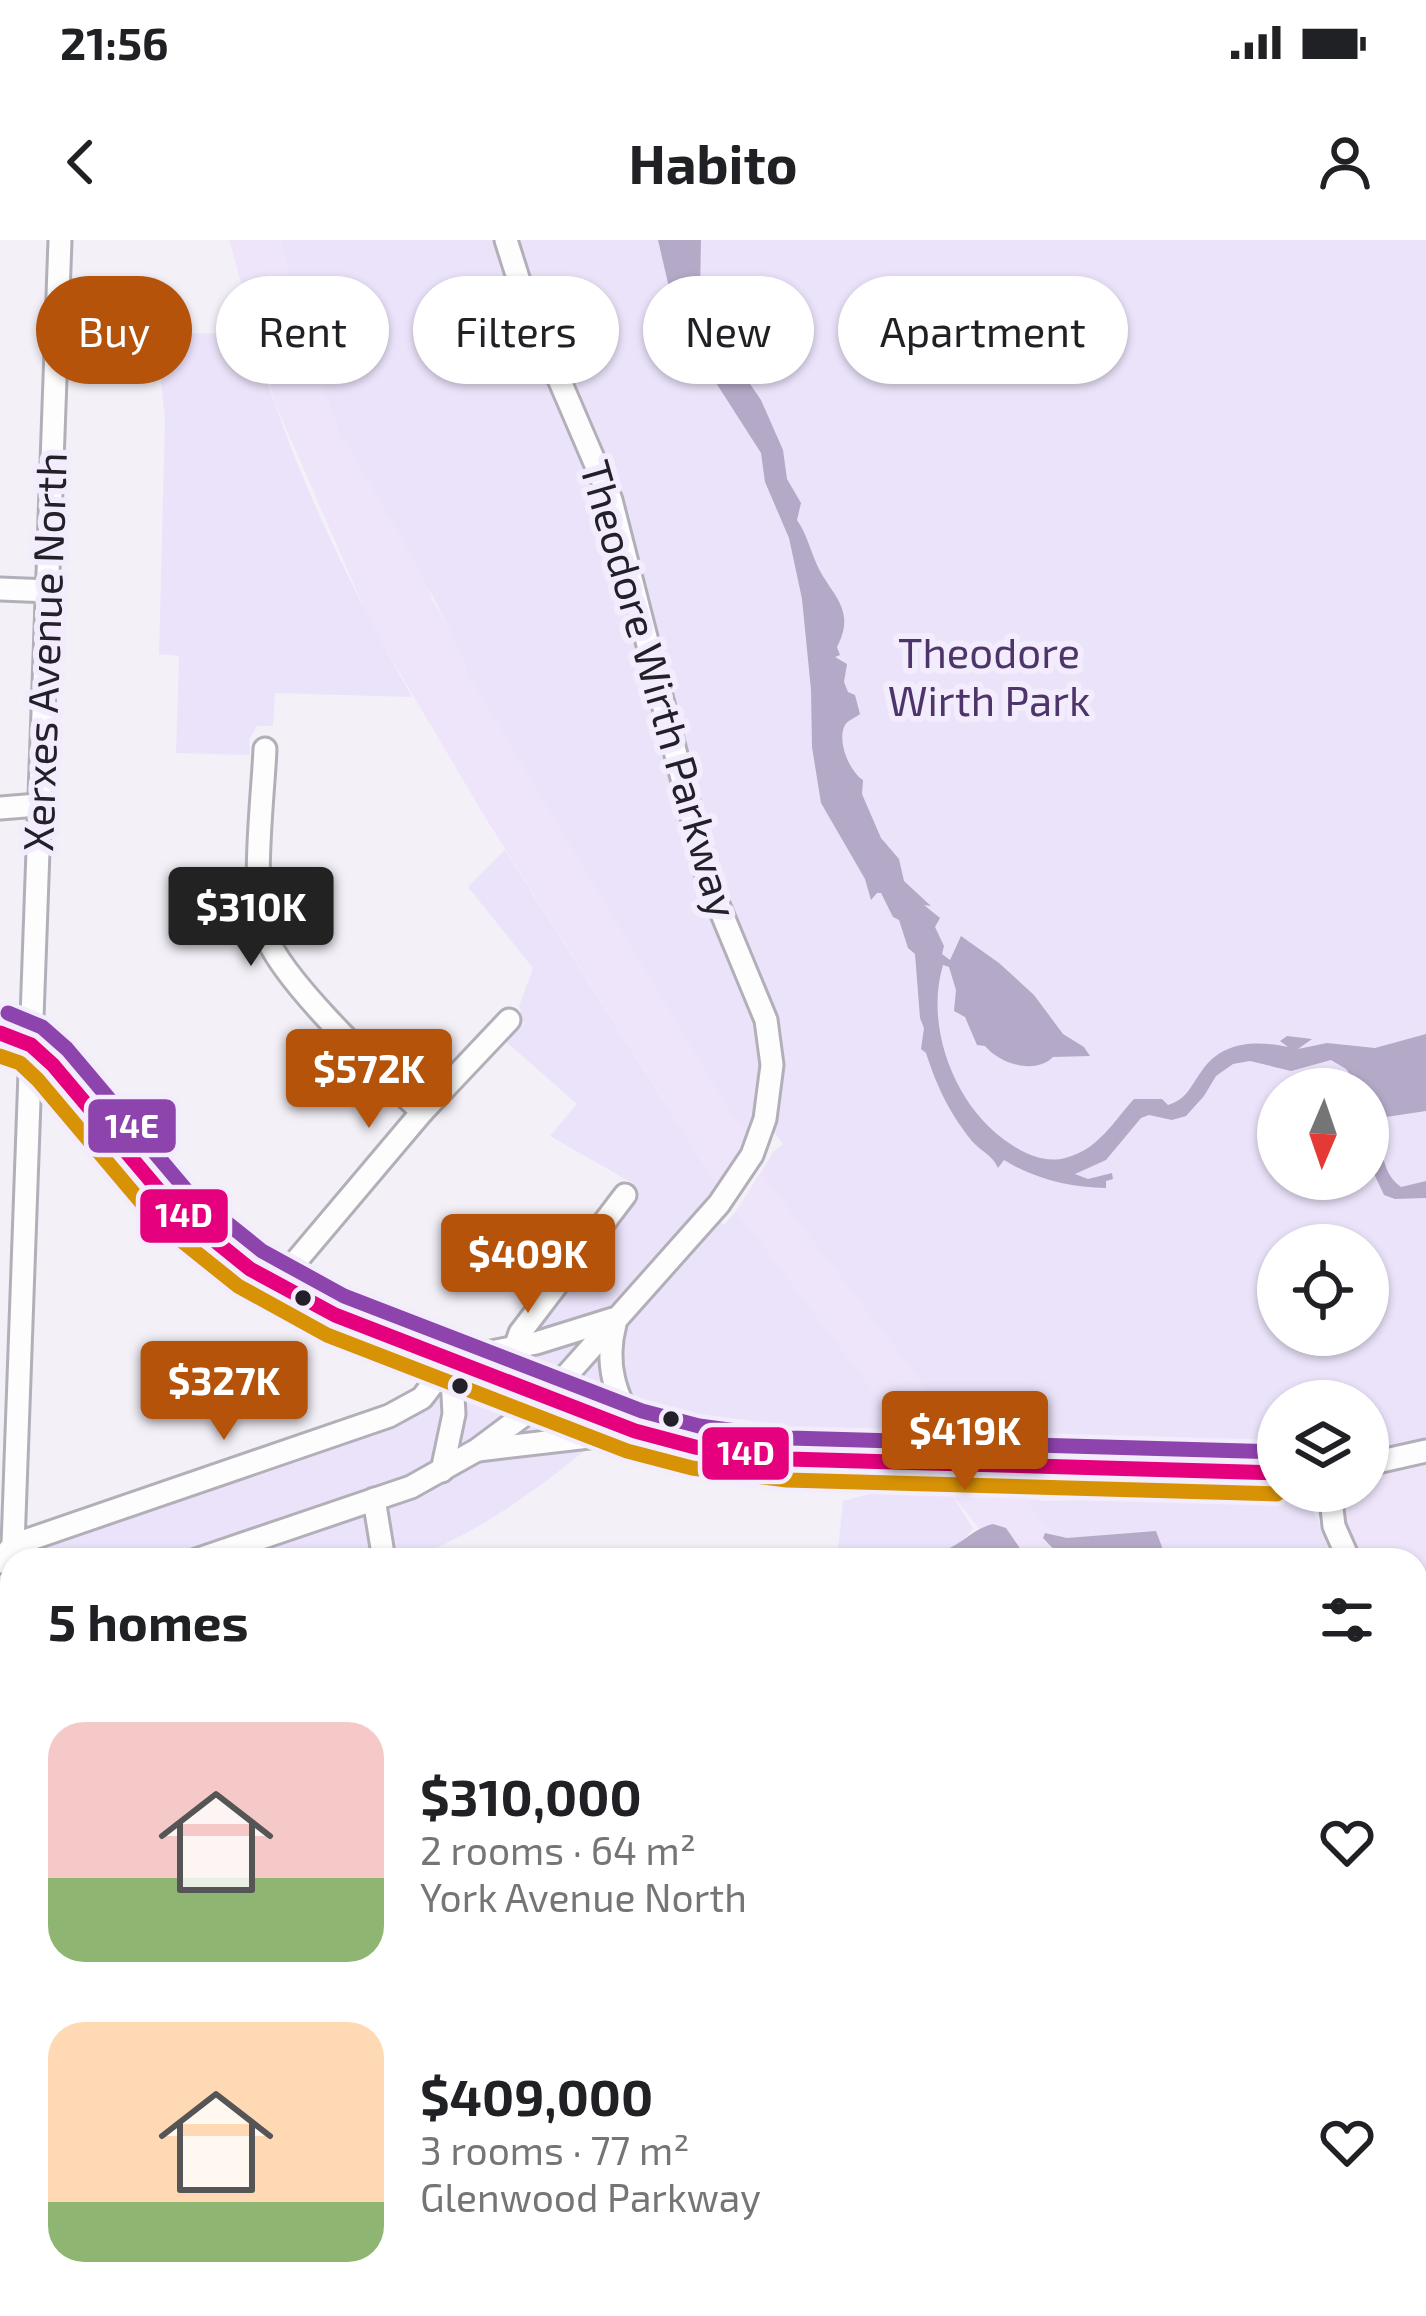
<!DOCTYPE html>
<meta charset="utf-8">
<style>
:root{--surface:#fff;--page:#f6f6f6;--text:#202124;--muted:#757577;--accent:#b45309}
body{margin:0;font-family:"Exo 2",sans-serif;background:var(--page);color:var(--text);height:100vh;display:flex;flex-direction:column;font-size:45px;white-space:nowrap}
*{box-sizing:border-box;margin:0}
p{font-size:39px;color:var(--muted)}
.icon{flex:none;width:66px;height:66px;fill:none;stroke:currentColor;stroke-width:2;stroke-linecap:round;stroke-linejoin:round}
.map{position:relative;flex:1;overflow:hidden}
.drawer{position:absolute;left:0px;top:1308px;width:1428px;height:768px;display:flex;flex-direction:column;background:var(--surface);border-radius:36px 36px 0 0;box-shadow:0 3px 9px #0004}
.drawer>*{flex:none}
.banner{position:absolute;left:36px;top:36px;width:1356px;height:108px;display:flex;gap:24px}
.needle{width:78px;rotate:182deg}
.controls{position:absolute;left:1257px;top:828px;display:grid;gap:24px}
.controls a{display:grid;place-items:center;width:132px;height:132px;border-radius:50%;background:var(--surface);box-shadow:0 3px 9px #0004;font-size:60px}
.price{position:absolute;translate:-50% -102px;padding:0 27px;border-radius:12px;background:var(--accent);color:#fff;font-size:39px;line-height:78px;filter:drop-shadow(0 3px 6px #0008)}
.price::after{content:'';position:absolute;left:50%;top:72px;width:36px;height:27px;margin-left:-18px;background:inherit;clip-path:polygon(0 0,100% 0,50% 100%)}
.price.current{background:#222;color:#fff}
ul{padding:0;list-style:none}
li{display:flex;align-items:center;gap:36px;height:300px;padding:0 48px}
li span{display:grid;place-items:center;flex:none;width:336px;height:240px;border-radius:36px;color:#555}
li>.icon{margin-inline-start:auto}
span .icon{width:144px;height:144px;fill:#fffc;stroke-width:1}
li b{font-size:51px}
h2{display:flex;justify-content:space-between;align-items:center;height:144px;padding:0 48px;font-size:51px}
.pill{padding:0 42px;border-radius:54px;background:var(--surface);box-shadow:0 3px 9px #0004;font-size:42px;line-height:108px}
.pill.current{background:var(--accent);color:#fff}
.status{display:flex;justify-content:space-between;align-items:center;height:84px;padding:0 60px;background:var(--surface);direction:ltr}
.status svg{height:33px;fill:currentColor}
header{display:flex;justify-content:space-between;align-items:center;height:156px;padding:0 48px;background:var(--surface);font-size:54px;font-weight:700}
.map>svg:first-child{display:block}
.built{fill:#eee5fb}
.green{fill:#ebe3fa;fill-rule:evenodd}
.water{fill:#b5a9c8}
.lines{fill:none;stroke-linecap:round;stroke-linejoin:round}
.minor-casing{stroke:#b3afb8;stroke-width:27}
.minor{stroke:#fdfdfe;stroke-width:21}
.bus-1-casing{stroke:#f2ecfc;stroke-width:24}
.bus-2-casing{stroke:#f2ecfc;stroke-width:24}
.bus-3-casing{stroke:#f2ecfc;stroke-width:24}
.bus-1{stroke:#e5007d;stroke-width:15}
.bus-2{stroke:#d79206;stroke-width:15}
.bus-3{stroke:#8e44ad;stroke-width:15}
.bus-dot{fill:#242029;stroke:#f2ecfc;stroke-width:4.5}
.labels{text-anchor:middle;stroke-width:12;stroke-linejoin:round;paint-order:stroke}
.street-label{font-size:42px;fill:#242029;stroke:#f2ecfc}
.park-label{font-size:42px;fill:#4d346a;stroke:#f2ecfc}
.line-badge{stroke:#f2ecfc;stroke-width:4.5}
.badge-label{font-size:33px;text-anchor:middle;font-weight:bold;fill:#fff}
</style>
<div class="status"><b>21:56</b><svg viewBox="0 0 49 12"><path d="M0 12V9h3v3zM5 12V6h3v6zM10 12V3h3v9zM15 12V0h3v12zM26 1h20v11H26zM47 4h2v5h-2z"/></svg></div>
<header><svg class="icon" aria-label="back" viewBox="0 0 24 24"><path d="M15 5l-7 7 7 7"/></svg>Habito<svg class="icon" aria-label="person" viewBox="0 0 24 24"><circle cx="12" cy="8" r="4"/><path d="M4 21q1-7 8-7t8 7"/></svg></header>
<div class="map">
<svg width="1426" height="2076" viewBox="0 0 1426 2076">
<rect width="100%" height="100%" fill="#f3f0f8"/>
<g class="built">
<path d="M229 0H297L433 361 753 881 743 909 718 947 485 577 372 386 275 163Z"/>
<path d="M774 911 927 1120 994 1203 911 1201 835 1106 736 971Z"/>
<path d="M1426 1223V1376L1416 1379V1320H1357L1346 1302 1341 1262 1342 1251H1368V1236Z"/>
<path d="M942 1242 1027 1244 1087 1320H1004Z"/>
</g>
<g class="green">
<path d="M282 0H1426V1198L1368 1213V1161H1278V1221L1038 1212 1031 1204 994 1203 974 1179 965 1185 952 1182 762 934 773 912 783 904 757 869 748 897 732 875 470 437 452 393 398 291 339 191 301 83ZM1278 849H1368V939H1278ZM1278 1005H1368V1095H1278Z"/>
<path d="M156 93 253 94C288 221 348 342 412 457L275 453 273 486H257L249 500 250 515 176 513 179 416 159 414 165 179Z"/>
<path d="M505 610 718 947 713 954 723 970 716 978 724 985 736 971 911 1201 867 1200 872 1208 722 1195 635 1170C563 1228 494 1289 406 1320H14L24 1312 419 1170 513 1116 634 944 550 896 577 864 503 799 524 785 519 766 533 728 468 647Z"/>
<path d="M900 1246 950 1251 973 1289 956 1307 940 1312 934 1320H837L843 1261Z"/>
<path d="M1304 1257 1341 1320H1074L1027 1261Z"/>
<path d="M1416 1473 1426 1502V1761L1416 1749Z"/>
<path d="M112 2064H413L412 2076H97Z"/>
</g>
<g class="water">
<path d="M658 0H701L700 51 707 81 761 160 783 210 787 239 801 263 797 280C807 295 810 309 817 325 831 355 857 369 837 407L840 415 835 417 847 424 844 442 848 452 855 455 860 474C855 478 848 480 845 485 836 502 851 533 863 540L862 554 881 598 899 619 904 641 931 666 924 665 940 678 935 687 944 706 942 714 950 720 961 696 999 723 1034 755 1063 794 1084 807 1090 816 1053 817C1035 835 1000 824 985 806L977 805 965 777 954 771 956 750 949 727 943 725C924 788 956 870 1012 905 1027 915 1046 923 1065 918 1098 910 1113 882 1134 859H1162L1168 865C1187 859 1190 847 1201 832 1221 801 1256 800 1288 807L1280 801 1287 796 1312 799 1298 809 1327 803 1375 808 1426 794V871L1386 877C1380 902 1379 931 1401 947L1426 941V958L1395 959 1384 955 1368 921V849H1361L1346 829 1331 820 1291 831 1250 821 1233 824 1216 836 1204 856 1186 876 1172 880 1149 875 1141 878 1106 920 1075 934 1088 939 1112 933 1113 939 1106 941V948C1072 948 1034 939 1004 920L998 928C992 914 981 912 971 900 949 872 937 847 926 813L921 809 924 788 920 778 915 714 908 708 899 680 893 677 881 653H877L871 660 865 639 821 563 812 507 811 450 802 359 789 298 765 242 761 213 677 82Z"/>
<path d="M993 1284 1006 1288 1028 1320H934L939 1312C962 1306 971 1289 993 1284Z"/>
<path d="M1156 1291 1162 1307 1159 1320H1064L1043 1298 1045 1293 1067 1298Z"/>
</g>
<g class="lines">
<g class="minor-casing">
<g id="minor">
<path d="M0 349 50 351"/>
<path d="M265 509C263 557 251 649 265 693 281 741 383 835 422 872"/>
<path d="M0 568 38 565"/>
<path d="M0 793 31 805 53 825 172 966 250 1029 335 1075 635 1191 695 1207 788 1219 1278 1233"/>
<path d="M276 1045 422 872 509 780"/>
<path d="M615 1084C604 1126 616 1154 635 1191"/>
<path d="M515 1108 520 1093 625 955"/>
<path d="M451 1120 536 1103 613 1079"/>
<path d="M478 1210 632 1192"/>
<path d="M1368 1224 1426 1211"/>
<path d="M442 1231 454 1174 451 1120"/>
<path d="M1330 1251 1334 1286 1349 1320"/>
<path d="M374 1259 384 1320"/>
<path d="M13 1305 389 1176 422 1158 451 1120"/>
<path d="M196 1320 411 1247 477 1210 524 1175 566 1136 719 964 752 915 765 879 772 825 766 780 708 640 611 260 525 60 506 0"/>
<path d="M0 1322 13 1305 60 0"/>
<path d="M0 1426 12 1416"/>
<path d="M1416 1448 1426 1478"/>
<path d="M0 1479 12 1485"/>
<path d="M1416 1861 1426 1873"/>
<path d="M0 2042 12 1716"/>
<path d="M1144 2064 1150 2076"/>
<path d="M1333 2064 1345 2076"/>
<path d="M84 2076 99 2064"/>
<path d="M420 2076 423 2064"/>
<path d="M489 2076 508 2064"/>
<path d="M893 2076 907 2067"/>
</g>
</g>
<use href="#minor" class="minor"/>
<g class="bus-1-casing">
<path id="bus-1" d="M0 793 31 805 53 825 172 966 250 1029 335 1075 635 1191 695 1207 788 1219 1278 1233"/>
</g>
<g class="bus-2-casing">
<path id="bus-2" d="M0 816 20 823 38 840 157 981 238 1046 327 1095 627 1211 692 1228 787 1240 1277 1254"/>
</g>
<g class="bus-3-casing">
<path id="bus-3" d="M8 773 42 787 67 809 187 951 262 1011 344 1056 642 1171 699 1186 790 1198 1278 1212"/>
</g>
<use href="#bus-1" class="bus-1"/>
<use href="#bus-2" class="bus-2"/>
<use href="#bus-3" class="bus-3"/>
</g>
<g class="bus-dot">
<circle cx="303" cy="1058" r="10"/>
<circle cx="460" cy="1146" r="10"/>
<circle cx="671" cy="1179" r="10"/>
</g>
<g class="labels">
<g class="street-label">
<text transform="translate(45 412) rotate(-88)" y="15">Xerxes Avenue North</text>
<text transform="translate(659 449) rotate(74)" y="15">Theodore Wirth Parkway</text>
</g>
<g class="park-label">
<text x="989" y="428">Theodore<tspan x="989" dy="48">Wirth Park</tspan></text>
</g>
</g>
<g class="line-badge">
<rect x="86" y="857" width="92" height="58" rx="12" fill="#8e44ad"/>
<rect x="138" y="947" width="92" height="58" rx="12" fill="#e5007d"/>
<rect x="700" y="1185" width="91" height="57" rx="12" fill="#e5007d"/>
</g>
<g class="badge-label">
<text x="132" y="898">14E</text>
<text x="184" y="987">14D</text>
<text x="746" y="1225">14D</text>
</g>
</svg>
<div class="controls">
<a><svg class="needle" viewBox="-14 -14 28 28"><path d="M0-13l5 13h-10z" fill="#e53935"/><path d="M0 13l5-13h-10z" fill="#757577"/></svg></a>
<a><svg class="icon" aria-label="locate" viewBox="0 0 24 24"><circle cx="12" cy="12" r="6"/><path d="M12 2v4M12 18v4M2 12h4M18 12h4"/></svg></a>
<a><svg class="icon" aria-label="layers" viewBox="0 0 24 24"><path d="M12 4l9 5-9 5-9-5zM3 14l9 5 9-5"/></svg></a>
</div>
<b class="price current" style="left:251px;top:729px">$310K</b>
<b class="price" style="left:369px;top:891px">$572K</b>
<b class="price" style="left:528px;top:1076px">$409K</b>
<b class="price" style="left:224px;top:1203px">$327K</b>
<b class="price" style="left:965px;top:1253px">$419K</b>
<div class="banner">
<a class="pill current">Buy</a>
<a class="pill">Rent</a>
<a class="pill">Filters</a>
<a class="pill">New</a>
<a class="pill">Apartment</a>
</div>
<section class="drawer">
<h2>5 homes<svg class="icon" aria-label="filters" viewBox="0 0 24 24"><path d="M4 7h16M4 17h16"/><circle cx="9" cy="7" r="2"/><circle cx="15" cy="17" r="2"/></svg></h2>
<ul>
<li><span style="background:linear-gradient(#f6c9c9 65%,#8fb573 0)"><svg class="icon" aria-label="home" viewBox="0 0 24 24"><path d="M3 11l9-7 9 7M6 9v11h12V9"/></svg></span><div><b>$310,000</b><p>2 rooms · 64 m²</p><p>York Avenue North</p></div><svg class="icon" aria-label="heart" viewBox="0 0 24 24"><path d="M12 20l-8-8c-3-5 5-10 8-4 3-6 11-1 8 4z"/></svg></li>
<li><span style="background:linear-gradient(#ffd9b3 75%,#8fb573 0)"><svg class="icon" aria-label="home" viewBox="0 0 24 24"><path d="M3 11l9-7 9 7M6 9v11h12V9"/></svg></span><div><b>$409,000</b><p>3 rooms · 77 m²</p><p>Glenwood Parkway</p></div><svg class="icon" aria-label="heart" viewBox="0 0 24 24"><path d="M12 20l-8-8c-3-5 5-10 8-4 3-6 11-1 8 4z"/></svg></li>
</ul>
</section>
</div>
